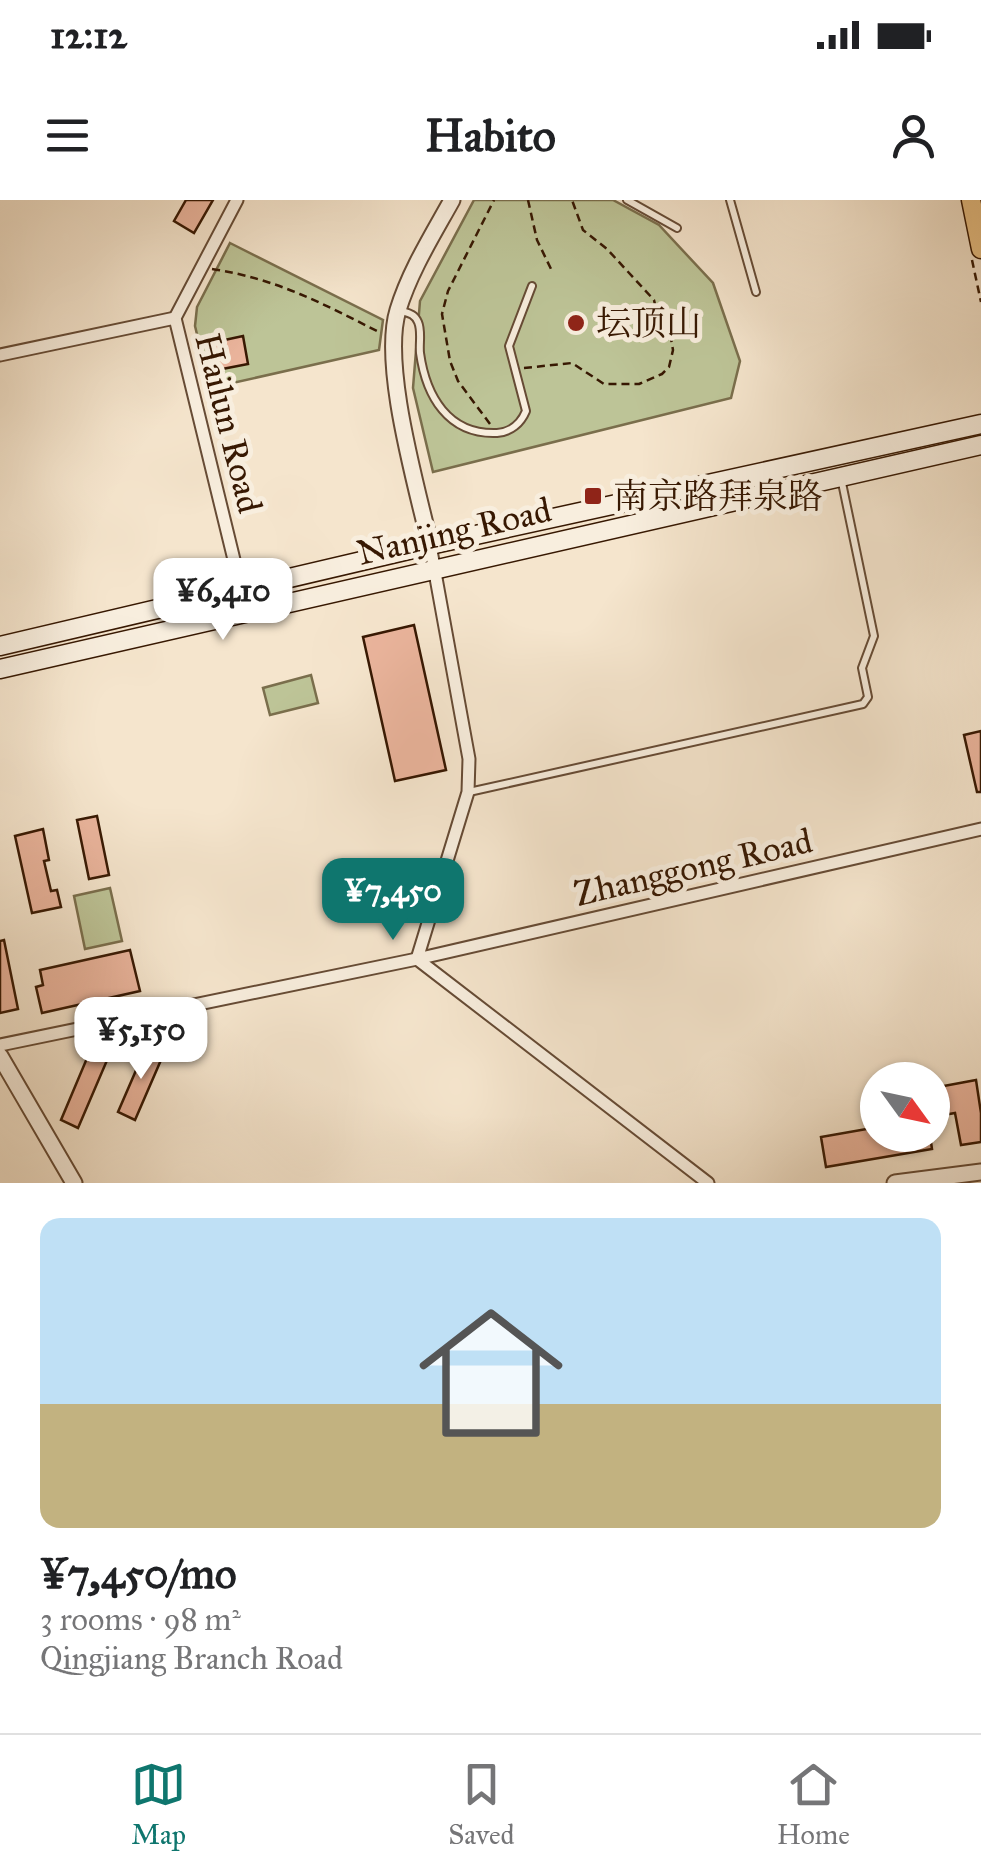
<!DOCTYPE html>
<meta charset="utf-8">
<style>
:root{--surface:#fff;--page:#f6f6f6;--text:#202124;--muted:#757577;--line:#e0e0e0;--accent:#0f766e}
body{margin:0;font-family:"IM FELL Great Primer","Noto Serif SC",serif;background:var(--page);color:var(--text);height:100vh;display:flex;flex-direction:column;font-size:38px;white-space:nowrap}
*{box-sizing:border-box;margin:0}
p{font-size:32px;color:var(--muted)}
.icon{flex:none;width:55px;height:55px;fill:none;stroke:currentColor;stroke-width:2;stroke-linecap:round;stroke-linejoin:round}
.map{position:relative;height:983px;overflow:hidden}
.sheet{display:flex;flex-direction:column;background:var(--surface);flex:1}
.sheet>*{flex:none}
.needle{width:65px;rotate:123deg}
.tools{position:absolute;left:860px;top:862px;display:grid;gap:20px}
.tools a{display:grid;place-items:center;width:90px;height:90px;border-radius:50%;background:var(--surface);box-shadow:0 2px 8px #0004;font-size:50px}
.price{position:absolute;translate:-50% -85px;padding:0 22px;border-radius:20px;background:#fff;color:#222;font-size:32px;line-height:65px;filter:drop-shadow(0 2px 5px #0008)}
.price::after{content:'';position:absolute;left:50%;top:60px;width:30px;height:22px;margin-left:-15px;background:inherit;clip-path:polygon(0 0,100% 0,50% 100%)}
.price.current{background:var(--accent);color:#fff}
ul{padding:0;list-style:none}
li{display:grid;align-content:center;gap:20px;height:530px;padding:0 40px}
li+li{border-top:2px solid var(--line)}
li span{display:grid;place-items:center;height:310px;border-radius:20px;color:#555}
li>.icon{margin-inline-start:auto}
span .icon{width:180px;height:180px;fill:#fffc;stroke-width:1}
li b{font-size:42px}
.status{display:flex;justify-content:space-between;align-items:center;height:70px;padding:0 50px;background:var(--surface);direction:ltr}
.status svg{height:28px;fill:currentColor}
header{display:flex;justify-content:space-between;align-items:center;height:130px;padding:0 40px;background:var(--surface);font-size:45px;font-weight:700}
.menu{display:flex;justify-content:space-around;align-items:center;height:140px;border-top:2px solid var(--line);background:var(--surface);font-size:28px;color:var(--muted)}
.menu a{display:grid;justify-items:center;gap:5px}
.menu .current{color:var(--accent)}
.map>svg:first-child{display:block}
.green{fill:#bdc497;stroke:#7a6e4c;stroke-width:2.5}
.building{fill:#eab49c;stroke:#371802;stroke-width:2.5}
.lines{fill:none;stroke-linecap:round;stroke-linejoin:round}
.service-casing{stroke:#664b35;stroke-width:10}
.minor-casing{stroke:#664b35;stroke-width:15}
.tertiary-casing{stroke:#664b35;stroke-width:19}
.secondary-casing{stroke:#371802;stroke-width:21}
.primary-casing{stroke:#371802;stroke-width:21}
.path{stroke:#371802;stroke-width:2.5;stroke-dasharray:8 5;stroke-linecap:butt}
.service{stroke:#f8eede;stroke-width:6}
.minor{stroke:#f8eede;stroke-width:11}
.tertiary{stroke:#f8eede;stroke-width:15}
.secondary{stroke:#f8eede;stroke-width:18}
.primary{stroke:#eac286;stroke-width:18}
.poi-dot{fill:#8f2418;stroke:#f8eede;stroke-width:4}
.labels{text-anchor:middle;stroke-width:10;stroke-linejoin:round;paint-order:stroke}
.poi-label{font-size:35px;fill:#371802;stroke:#f8eede;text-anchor:start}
.street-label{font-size:35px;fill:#371802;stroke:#f8eede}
</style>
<div class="status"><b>12:12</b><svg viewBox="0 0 49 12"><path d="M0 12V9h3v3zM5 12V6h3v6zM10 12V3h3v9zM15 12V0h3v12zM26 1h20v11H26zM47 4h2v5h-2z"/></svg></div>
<header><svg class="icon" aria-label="menu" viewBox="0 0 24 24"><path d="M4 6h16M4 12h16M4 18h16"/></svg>Habito<svg class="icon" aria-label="person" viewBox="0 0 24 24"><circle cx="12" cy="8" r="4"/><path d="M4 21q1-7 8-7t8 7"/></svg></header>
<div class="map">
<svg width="981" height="983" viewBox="0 0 981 983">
<rect width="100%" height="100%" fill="#f5e5cd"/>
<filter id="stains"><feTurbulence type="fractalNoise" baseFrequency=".002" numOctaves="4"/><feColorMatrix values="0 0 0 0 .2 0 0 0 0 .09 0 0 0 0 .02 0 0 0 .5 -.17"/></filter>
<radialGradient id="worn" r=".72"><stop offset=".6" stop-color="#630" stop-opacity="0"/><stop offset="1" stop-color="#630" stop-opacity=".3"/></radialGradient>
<g class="green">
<path d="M474 0H613L659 25 713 83 740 161 731 198 433 272 413 188 420 101Z"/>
<path d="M230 43 383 120 379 150 210 188 195 126 197 107Z"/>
<path d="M311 475 318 503 270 515 263 488Z"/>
<path d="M110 688 122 741 85 749 74 696Z"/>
</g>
<g class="building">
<path d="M186 0H213L194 33 174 21Z"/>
<path d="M243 136 248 164 212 171 206 144Z"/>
<path d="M414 425 446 570 395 581 363 437Z"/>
<path d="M981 531V592H977L964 535Z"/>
<path d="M97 616 109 675 89 679 77 620Z"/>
<path d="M43 629 49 660 44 661 51 691 57 690 61 707 32 713 15 636Z"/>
<path d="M4 740 18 809 0 813V741Z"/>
<path d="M130 750 140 791 42 813 36 787 43 785 40 770Z"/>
<path d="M147 845 164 853 135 920 118 912Z"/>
<path d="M90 851 108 858 78 928 61 920Z"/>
<path d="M976 880 981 913V942L961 945 955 913 938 916 933 888Z"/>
<path d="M878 927V935H930L932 949 826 967 821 937Z"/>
</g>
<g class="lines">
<g class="service-casing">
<g id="service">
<path d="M627 0 677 28"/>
<path d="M730 0 756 92"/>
<path d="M399 110C407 113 414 113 418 122 422 131 419 143 420 153 426 196 448 235 497 233 511 232 521 223 526 211L509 146 532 86"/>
<path d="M469 592 863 504 868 497 862 468 874 436 841 278"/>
</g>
</g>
<g class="minor-casing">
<g id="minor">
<path d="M237 0 175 118 247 413"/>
<path d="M0 155 175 118"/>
<path d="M430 345 469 559 468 592 417 759 981 629"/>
<path d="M0 845 417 759 708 983"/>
</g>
</g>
<g class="tertiary-casing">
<g id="tertiary">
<path d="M430 345C417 287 381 165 398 110 410 71 432 36 452 0"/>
<path d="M0 856 74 983"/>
<path d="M895 983 981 972"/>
</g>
</g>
<g class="secondary-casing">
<g id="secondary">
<path d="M0 446 430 345 981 224"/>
<path d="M0 469 981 245"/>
</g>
</g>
<g class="primary-casing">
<path id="primary" d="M971 0 981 49"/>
</g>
<g class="path">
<path d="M528 0 537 40 551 69"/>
<path d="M972 60 981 102"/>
<path d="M212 69C278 79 323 104 381 133"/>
<path d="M524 168 572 163 604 184H639L662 174 669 167 673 150 669 128 657 113 654 100 607 49 583 30 572 0"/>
<path d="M490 224 458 181 450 161 442 114 448 91 494 0"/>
</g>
<use href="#service" class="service"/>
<use href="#minor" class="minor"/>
<use href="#tertiary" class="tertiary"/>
<use href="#secondary" class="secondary"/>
<use href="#primary" class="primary"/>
</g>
<g class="poi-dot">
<circle cx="576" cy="123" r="10"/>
<rect x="583" y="286" width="20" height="20" rx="5"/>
</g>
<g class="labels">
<g class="poi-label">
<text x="596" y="135">坛顶山</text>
<text x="613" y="308">南京路拜泉路</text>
</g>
<g class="street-label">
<text transform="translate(229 223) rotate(76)" y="12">Hailun Road</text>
<text transform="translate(454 331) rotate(-13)" y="12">Nanjing Road</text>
<text transform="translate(693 667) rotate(-13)" y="12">Zhanggong Road</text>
</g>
</g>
<rect width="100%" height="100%" filter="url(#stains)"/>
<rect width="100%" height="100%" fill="url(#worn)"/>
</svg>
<div class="tools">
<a><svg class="needle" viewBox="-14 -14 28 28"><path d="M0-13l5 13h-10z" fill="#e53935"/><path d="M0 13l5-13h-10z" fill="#757577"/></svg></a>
</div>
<b class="price" style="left:223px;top:443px">¥6,410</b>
<b class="price current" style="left:393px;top:743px">¥7,450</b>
<b class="price" style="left:141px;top:882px">¥5,150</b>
</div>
<section class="sheet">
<ul>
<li><span style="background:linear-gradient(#bfe0f5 60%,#c2b280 0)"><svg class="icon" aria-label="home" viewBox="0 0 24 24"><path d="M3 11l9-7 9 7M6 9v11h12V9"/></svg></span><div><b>¥7,450/mo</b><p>3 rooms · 98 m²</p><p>Qingjiang Branch Road</p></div></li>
</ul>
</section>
<nav class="menu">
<a class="current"><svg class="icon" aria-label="map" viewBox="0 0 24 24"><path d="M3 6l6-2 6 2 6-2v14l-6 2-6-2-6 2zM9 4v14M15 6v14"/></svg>Map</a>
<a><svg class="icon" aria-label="saved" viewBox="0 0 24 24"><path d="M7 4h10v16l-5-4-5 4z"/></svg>Saved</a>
<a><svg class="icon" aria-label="home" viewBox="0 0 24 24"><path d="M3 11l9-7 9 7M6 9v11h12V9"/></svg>Home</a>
</nav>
